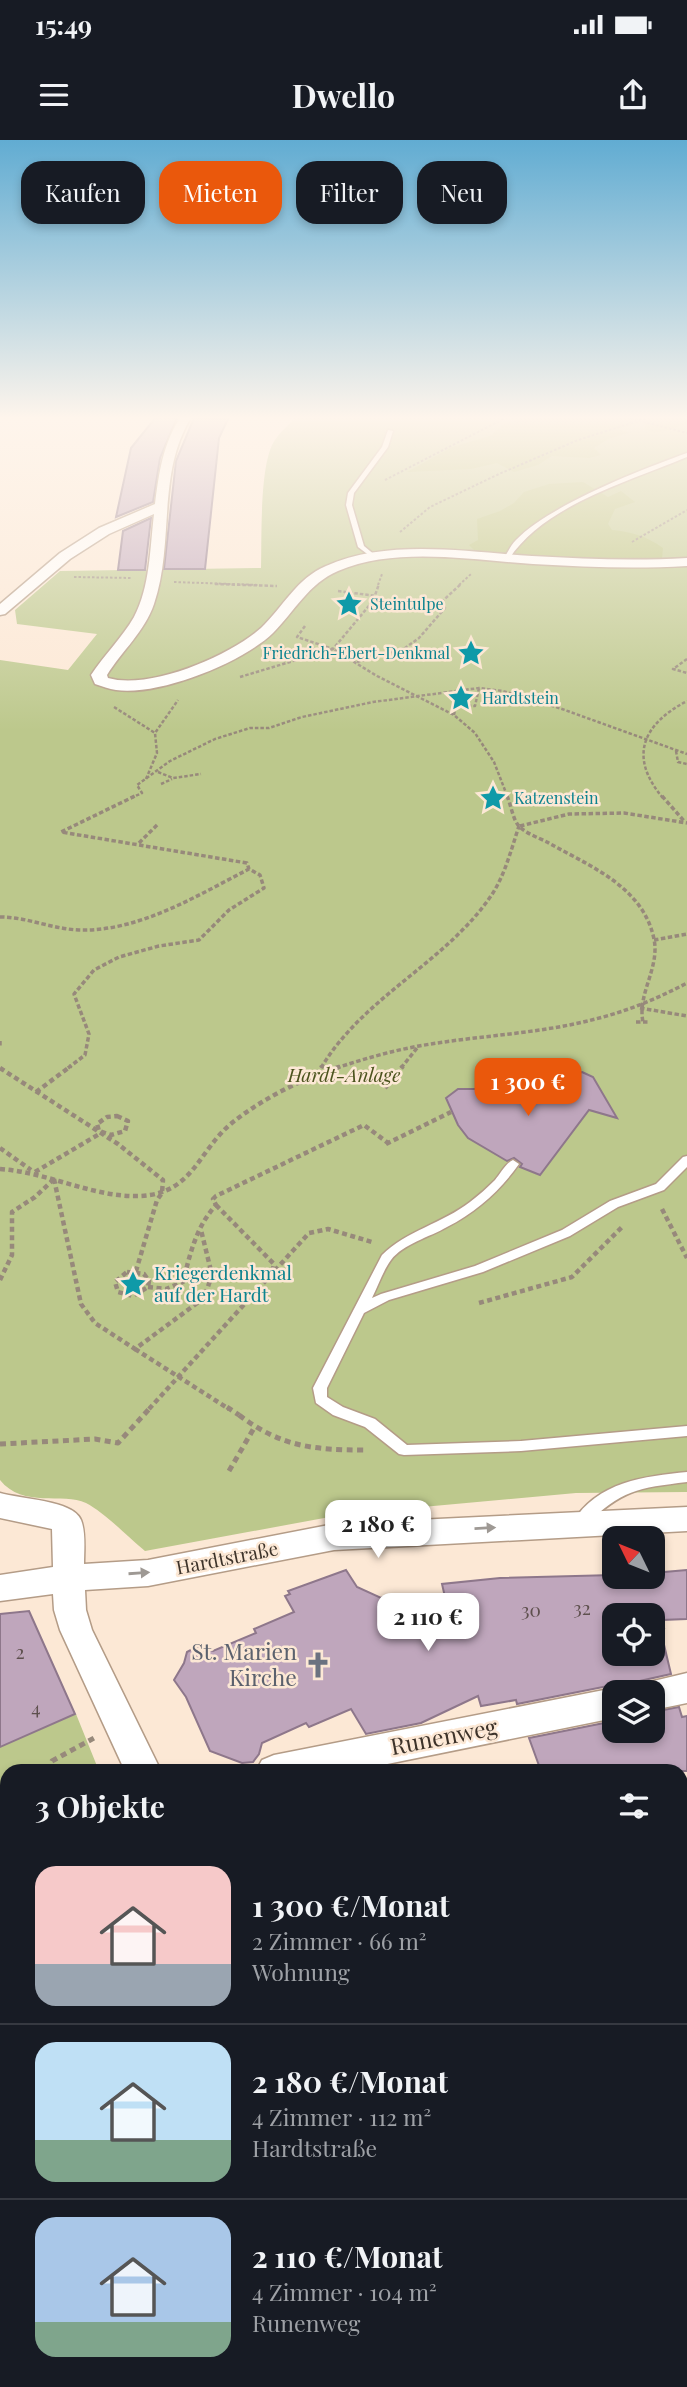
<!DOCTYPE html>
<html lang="de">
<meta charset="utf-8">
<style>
:root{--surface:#171b24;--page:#242831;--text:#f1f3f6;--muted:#9ea1a6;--line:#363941;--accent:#ea580c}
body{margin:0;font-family:"Playfair Display",serif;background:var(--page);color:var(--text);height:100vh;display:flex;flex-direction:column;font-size:26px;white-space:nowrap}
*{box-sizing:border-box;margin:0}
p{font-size:23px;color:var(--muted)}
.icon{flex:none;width:38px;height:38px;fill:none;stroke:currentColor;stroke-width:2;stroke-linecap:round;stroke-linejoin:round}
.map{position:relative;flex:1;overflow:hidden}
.sheet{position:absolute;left:0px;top:1624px;width:688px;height:623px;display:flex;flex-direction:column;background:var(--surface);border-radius:21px 21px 0 0;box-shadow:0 4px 10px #0003}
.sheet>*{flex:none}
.top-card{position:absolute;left:21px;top:21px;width:646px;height:63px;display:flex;gap:14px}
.needle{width:46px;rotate:313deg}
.fabs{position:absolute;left:602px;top:1386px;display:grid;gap:14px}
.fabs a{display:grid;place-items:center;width:63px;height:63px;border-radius:14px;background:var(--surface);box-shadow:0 4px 10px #0003;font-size:35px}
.price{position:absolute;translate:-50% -60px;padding:0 16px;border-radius:14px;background:#fff;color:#222;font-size:23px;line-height:46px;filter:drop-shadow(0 2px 4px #0008)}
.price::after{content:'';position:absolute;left:50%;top:42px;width:21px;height:16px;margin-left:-10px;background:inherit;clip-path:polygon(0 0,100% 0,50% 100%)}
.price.current{background:var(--accent);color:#fff}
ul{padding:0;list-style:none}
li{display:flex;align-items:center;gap:21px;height:175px;padding:0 35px}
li+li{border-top:2px solid var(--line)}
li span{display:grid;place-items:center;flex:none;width:196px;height:140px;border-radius:21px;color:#555}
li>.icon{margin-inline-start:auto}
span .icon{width:84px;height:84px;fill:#fffc;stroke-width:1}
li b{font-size:30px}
h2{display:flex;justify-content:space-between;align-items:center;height:84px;padding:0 35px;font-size:30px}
.chip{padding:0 24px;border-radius:21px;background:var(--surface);box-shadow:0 4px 10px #0003;font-size:24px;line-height:63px}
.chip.current{background:var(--accent);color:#fff}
.status{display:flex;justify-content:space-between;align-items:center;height:49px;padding:0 35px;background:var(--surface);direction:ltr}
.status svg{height:19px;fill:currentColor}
header{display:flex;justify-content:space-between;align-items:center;height:91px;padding:0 35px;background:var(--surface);font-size:32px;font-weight:700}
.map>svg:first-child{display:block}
.green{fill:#bcc88c}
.forest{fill:#b3c077}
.building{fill:#bfa6bc;stroke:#8e778b;stroke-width:2;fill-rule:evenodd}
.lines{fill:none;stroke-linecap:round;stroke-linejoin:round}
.service-casing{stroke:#b49c87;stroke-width:3}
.minor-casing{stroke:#b49c87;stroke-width:3}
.path-far5{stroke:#97897b;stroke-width:2;stroke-dasharray:2.5 2;stroke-linecap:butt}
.path-far4{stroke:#97897b;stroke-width:2.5;stroke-dasharray:3.5 2;stroke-linecap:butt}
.path-far3{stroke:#97897b;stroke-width:3.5;stroke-dasharray:4.5 2.5;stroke-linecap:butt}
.path-far2{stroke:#97897b;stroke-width:4.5;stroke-dasharray:5 3.5;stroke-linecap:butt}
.path-far1{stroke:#97897b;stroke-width:5;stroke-dasharray:6 4.5;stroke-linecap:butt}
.path{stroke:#97897b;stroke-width:7;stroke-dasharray:8 5;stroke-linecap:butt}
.service{fill:#fff;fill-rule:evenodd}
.minor{fill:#fff;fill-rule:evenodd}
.path-bridge-far1{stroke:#97897b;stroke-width:4.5;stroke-dasharray:5 3.5;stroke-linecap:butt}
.path-bridge{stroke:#97897b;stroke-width:5;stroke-dasharray:6 4.5;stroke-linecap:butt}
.oneway{fill:#9e9994}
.labels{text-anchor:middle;stroke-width:5;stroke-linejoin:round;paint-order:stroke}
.far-culture-label{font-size:16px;fill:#0d838f;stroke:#fce8d5;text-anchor:start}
.park-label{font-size:19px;font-style:italic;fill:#4b531d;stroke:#fce8d5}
.culture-label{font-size:19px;fill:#0d838f;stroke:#fce8d5;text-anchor:start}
.street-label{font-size:19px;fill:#3d332a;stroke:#fce8d5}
.near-number-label{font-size:19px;fill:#5e504e}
.near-worship-label{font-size:23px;fill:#5b616d;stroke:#fce8d5;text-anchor:end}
.near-street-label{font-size:23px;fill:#3d332a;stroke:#fce8d5}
</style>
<div class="status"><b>15:49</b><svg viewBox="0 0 49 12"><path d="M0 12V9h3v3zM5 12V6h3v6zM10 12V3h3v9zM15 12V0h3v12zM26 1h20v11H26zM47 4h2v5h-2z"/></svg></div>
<header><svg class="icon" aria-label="menu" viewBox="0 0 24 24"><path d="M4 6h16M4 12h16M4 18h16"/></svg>Dwello<svg class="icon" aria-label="share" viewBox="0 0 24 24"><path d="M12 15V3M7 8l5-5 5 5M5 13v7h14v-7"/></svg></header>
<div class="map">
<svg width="687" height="2247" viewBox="0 0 687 2247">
<rect width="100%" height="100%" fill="#fce8d5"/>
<g class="green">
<path d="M297 276H687V1352L576 1353 346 1374 145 1411C128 1397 105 1373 86 1363 63 1352 23 1369 0 1340V520L68 530 97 494 17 484 15 470 60 431 261 428C262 400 259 322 275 300 281 291 290 284 297 276Z"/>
<path d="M76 1574 99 1631H7V1882L0 1885V1607Z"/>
</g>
<g class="forest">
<path d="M529 276H687V283C672 289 660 296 644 289L646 285 640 283 619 289 629 293 608 299 594 308 601 315 589 318 552 316 538 325 514 332 497 323 471 329 407 332 452 307 490 296 504 284Z"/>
<path d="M583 342 608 357 621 351 635 362 615 369 608 384 612 390C632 392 646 396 663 408L662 419 636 422 476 412 469 405 478 400 477 379 500 371 514 363 524 352 549 344Z"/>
</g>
<g class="building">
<path d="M156 277 177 278 160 318 153 362 116 377 131 308Z"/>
<path d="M194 278 228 279 219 298 205 429H164L176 321Z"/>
<path d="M151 378 145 430H118L123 391Z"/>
<path d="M582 932 593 937 617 978 589 970 540 1035 520 1027 522 1024 514 1018 507 1021 468 998 458 985 446 958 458 949H528Z"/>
<path d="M346 1430 357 1447 381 1458 386 1456 447 1466 442 1444 500 1438 614 1435 653 1437V1433L687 1430V1479L662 1480 664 1488H660L671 1534 640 1541 634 1552 613 1545 517 1564 516 1560 481 1566 478 1556 421 1583 366 1594 351 1569 309 1587 306 1583 262 1603 259 1614 253 1622 242 1623 210 1611 186 1557 174 1540 184 1523 187 1512 198 1506 213 1511 256 1493 254 1489 294 1472 285 1456 290 1454 288 1451ZM614 1475H653V1514H614Z"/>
<path d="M29 1471 75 1574 0 1607V1474Z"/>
<path d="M679 1567 682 1577 687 1576V1631H541L529 1598 614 1581V1591H653V1572Z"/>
</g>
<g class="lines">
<g class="service-casing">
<g id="service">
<path d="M388 290 393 291 388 307 354 353 352 365 364 406 376 416V418L374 419 358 407 346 365 348 353 382 307Z"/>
<path d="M687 313V317C630 341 544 365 509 419L504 418C508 412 511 405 516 400 550 365 640 330 687 313Z"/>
<path d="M687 1016V1027L664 1050 618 1067 570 1096 483 1132 389 1160 364 1173 327 1248V1257L343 1267 375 1279 407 1305 521 1301 687 1286V1296L521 1311 404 1315 399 1314 365 1287 333 1275 316 1263 313 1248 382 1115C406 1091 443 1083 470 1062 479 1055 487 1048 495 1040 501 1033 505 1024 513 1020L519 1024C500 1051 476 1072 447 1087 430 1097 403 1104 391 1120 383 1131 378 1146 372 1158L381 1154 475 1126 562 1090 610 1061 656 1044 683 1017Z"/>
<path d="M687 1332V1342C638 1348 621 1350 585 1386L580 1388 575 1386 573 1382C597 1342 645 1336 687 1332Z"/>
</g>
</g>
<g class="minor-casing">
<g id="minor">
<path d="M181 276H192C156 333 175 402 154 464 145 491 122 511 107 535L108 538C150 550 229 516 261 488 283 467 297 438 326 426 388 398 467 412 532 416 584 419 635 421 687 418V426C635 429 584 427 533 424 471 420 396 406 338 431 309 443 294 472 273 493 242 523 159 556 116 550 109 549 102 546 95 544L91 535C104 515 122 498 134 477 150 447 150 408 154 374L109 394 70 419 5 474 0 475V464L60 413 99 388 155 364C159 332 163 304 181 276Z"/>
<path d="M0 1353C20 1359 73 1360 81 1380 86 1392 84 1411 84 1424L148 1420 334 1384 687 1367V1391L334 1410 148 1446 85 1450 86 1470 92 1490 161 1631H125L60 1490 54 1470 53 1454 0 1461V1435L53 1427 52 1389 0 1378Z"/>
<path d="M687 1533V1563L653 1570V1552H637L641 1544Z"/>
<path d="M614 1548 626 1552H614V1578L353 1631H256L262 1620 274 1615Z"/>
<path d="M681 2013 687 2015V2065L681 2063Z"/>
<path d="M403 2240H449L452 2247H406Z"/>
</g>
</g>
<g class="path-far5">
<path d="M621 276 687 293"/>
<path d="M385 340 509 276"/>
<path d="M400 392 430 367 499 334 578 300 654 276"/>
<path d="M632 402 687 370"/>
<path d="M74 437 132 438"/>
<path d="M174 442 260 445"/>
<path d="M378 445 382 434"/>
<path d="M459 445 471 434"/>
</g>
<g class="path-far4">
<path d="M215 444 277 446"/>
<path d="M338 451 376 456"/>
<path d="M305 486 297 497 333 509 373 461 379 444"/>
<path d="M687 519 673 529 687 533"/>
<path d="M357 522 405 508 419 498 445 468 437 466 461 444"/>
<path d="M240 537 333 509 377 536 454 575 475 593 494 622 508 658"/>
<path d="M114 567 155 593"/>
<path d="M454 575 456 565 475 566 479 548"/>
<path d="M676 611 678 622 687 624"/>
<path d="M158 632 173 638 201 634"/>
<path d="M146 639 157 613 155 593 178 560"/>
<path d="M161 644 172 639"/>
<path d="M131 658 142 653 137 645 170 621 215 599 250 588H269L302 577 373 562 479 548 503 551 562 569 687 614"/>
<path d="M663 658C629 618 641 585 687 561"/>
</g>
<g class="path-far3">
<path d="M507 656C511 665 513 680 519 686 525 693 539 698 547 702 589 726 643 746 654 799 660 828 637 854 643 882"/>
<path d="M662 656 685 682"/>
<path d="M520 686 569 674 624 673 687 683"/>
<path d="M139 703 158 684"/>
<path d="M0 777C27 777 52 789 79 790 139 792 198 755 249 729"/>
<path d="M654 800 687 794"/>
<path d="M640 868 687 876"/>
<path d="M636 882H649"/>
<path d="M0 901V907"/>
<path d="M68 928 85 915 89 894 74 854 94 830 119 817 159 806 199 800 229 770 264 748 260 735 249 729 247 723 61 692 135 656"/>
<path d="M321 928C364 856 444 824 491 756 505 735 511 710 519 686"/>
<path d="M336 928C364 919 391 911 419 906 480 895 543 894 603 877 633 869 660 857 687 843"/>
<path d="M401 928 417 908"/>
</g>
<g class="path-far2">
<path d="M0 928 118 1004 163 1040 162 1053 157 1060 136 1131"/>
<path d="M317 935 322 926"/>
<path d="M385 948 403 926"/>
<path d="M36 952 71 926"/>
<path d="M117 976 128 981 125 991 111 995 99 991 97 984 107 977Z"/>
<path d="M386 1004 451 972"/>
<path d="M0 1008 31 1030"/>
<path d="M0 1029C48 1032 93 1058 141 1056 194 1053 198 1010 233 982 265 957 304 938 342 926"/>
<path d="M35 1032 101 993"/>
<path d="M54 1039 81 1164 95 1183 135 1209 204 1158 212 1135 201 1090"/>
<path d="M216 1065 274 1124 271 1137"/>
<path d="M662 1069 687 1118"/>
<path d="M127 1132 144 1134 149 1141 148 1147 133 1156 118 1152 115 1142Z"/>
<path d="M0 1140 12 1115V1072L35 1057 53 1040"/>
<path d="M148 1147 166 1149 183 1142C190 1114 196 1087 216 1065L213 1059 216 1056 364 985 388 1003"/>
<path d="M479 1163 572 1137 623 1086"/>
<path d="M149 1269 309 1093 328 1089 372 1102"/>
</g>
<g class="path-far1">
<path d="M239 1275C281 1307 314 1310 365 1310"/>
<path d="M0 1304 95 1299 118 1303 151 1267"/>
<path d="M229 1331 254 1288"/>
<path d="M48 1631 52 1621 94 1598"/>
<path d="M0 1652 7 1651"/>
</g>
<path class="path" d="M0 1844 7 1840"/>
<use href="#service" class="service"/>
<use href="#minor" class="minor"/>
<path class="path-bridge-far1" d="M135 1209 229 1269"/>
<path class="path-bridge" d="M227 1267 239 1275"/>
</g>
<defs><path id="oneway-solid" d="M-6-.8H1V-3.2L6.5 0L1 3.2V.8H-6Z" transform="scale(1.75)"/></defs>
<g class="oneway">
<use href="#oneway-solid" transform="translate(485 1388) rotate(-3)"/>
<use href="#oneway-solid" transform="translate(139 1433) rotate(-4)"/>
</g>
<linearGradient id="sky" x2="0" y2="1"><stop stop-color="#61acd2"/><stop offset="0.47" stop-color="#fef5ec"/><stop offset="1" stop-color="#fef5ec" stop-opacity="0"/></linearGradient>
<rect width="687" height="591" fill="url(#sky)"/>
<defs>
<g id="sight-bare" transform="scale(2.1)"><path d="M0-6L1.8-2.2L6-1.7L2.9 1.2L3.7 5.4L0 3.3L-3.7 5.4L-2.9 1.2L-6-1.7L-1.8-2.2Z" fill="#0f9aa8" stroke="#fce8d5" stroke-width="2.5" paint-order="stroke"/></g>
<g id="church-bare" transform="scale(2.1)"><path d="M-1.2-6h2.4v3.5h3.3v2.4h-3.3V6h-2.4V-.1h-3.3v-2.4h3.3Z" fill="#6b7280" stroke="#fce8d5" stroke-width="2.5" paint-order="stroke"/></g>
</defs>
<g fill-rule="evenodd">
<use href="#sight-bare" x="349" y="464"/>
<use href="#sight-bare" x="471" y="513"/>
<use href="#sight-bare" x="461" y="558"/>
<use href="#sight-bare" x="493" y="658"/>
<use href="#sight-bare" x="133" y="1144"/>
<use href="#church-bare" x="318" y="1525"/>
</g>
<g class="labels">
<g class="far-culture-label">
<text x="370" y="470">Steintulpe</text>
<text x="450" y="519" text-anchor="end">Friedrich-Ebert-Denkmal</text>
<text x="482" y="564">Hardtstein</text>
<text x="514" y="664">Katzenstein</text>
</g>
<g class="park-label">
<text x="344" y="942">Hardt-Anlage</text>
</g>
<g class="culture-label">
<text x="154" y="1140">Kriegerdenkmal<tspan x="154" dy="22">auf der Hardt</tspan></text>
</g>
<g class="street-label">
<text transform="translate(227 1418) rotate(-11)" y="7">Hardtstraße</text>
</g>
<g class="near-number-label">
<text x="582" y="1475">32</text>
<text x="531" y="1477">30</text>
<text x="20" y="1519">2</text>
<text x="36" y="1575">4</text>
</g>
<g class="near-worship-label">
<text x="297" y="1520">St. Marien<tspan x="297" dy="26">Kirche</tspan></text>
</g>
<g class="near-street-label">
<text transform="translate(444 1597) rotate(-11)" y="8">Runenweg</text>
</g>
</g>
</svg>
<div class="fabs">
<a><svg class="needle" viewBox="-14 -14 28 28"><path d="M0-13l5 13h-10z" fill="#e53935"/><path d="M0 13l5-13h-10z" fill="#9ea1a6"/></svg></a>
<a><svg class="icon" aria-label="locate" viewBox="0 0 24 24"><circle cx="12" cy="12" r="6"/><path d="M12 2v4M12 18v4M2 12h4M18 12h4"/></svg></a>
<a><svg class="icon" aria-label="layers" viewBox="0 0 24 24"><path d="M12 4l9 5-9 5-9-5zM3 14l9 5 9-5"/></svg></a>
</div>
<b class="price current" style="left:528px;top:978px">1 300 €</b>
<b class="price" style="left:378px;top:1420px">2 180 €</b>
<b class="price" style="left:428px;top:1513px">2 110 €</b>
<div class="top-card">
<a class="chip">Kaufen</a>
<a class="chip current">Mieten</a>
<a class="chip">Filter</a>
<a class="chip">Neu</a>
</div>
<section class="sheet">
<h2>3 Objekte<svg class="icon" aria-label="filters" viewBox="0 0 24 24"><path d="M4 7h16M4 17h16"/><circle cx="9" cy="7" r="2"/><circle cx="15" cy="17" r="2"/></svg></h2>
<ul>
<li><span style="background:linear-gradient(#f6c9c9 70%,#9aa5b1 0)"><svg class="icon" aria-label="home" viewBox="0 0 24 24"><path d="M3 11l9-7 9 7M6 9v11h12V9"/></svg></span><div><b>1 300 €/Monat</b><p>2 Zimmer · 66 m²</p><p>Wohnung</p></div></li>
<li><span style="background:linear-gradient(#bfe0f5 70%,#7fa58c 0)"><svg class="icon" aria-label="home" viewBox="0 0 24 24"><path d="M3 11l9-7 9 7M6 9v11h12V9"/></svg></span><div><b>2 180 €/Monat</b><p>4 Zimmer · 112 m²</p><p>Hardtstraße</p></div></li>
<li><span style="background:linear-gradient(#a9c7e8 75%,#7fa58c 0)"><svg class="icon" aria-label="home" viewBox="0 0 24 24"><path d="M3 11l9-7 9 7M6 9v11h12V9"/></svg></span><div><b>2 110 €/Monat</b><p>4 Zimmer · 104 m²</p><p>Runenweg</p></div></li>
</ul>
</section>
</div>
